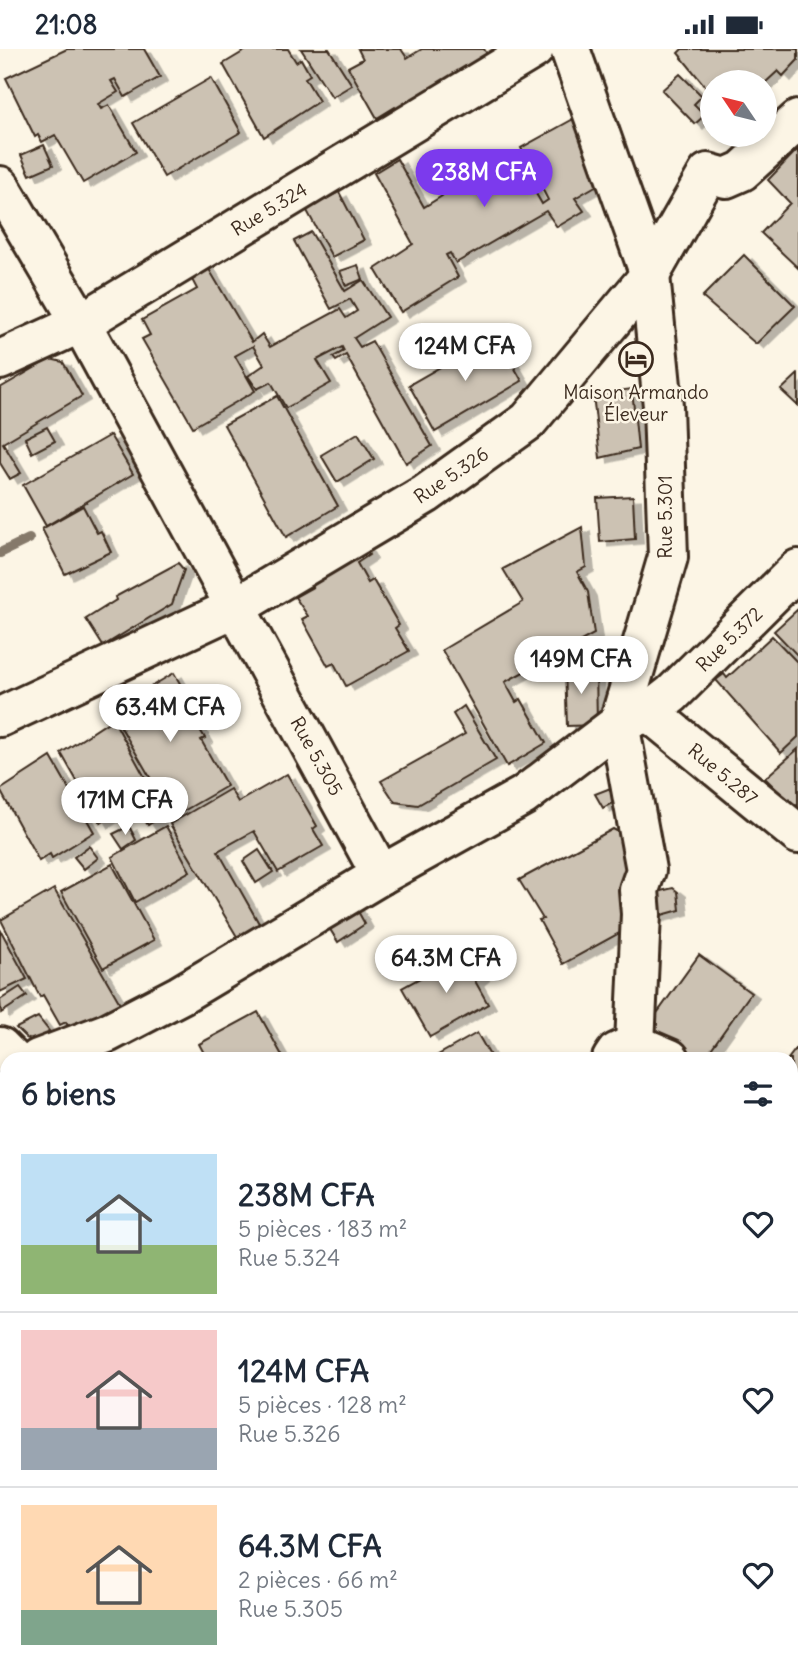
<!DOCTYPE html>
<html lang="fr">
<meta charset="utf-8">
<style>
:root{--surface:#fff;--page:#f6f6f7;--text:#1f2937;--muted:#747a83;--line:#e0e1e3;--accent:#7c3aed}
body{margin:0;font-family:Delius,sans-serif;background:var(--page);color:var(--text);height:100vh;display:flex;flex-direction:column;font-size:26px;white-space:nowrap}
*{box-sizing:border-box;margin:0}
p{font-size:23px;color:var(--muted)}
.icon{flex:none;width:38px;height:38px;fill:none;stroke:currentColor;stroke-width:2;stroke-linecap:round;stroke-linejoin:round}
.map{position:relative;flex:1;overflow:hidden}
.drawer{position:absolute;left:0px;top:1003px;width:798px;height:625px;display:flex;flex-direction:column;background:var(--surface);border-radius:21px 21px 0 0;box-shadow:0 4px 10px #0003}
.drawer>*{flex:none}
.needle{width:46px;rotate:305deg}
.tools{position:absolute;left:700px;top:21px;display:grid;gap:14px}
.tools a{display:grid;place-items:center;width:77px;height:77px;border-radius:50%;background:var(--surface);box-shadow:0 4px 10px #0003;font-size:35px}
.price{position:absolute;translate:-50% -60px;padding:0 16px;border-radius:24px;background:#fff;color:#222;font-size:23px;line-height:46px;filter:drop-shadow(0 2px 4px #0008)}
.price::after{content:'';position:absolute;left:50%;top:42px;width:21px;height:16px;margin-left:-10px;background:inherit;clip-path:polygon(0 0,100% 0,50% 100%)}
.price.selected{background:var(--accent);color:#fff}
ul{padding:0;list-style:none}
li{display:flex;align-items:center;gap:21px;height:175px;padding:0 21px}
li+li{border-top:2px solid var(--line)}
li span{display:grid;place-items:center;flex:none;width:196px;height:140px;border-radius:0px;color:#555}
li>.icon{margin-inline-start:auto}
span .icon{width:84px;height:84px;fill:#fffc;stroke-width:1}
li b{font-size:30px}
h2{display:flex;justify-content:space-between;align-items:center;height:84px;padding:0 21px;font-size:30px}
.status{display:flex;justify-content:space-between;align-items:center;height:49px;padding:0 35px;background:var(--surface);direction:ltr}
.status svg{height:19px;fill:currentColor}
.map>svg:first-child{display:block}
.green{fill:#e0d8c8;stroke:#8e8173;stroke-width:2}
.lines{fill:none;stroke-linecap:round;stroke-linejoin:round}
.stream{stroke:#85796b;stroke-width:10}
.building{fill:#ccc2b3;stroke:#3b2a1e;stroke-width:2;filter:url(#shadow)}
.minor-casing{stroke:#3b2a1e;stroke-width:44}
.minor{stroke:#fcf5e5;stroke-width:38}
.labels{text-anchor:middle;stroke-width:5;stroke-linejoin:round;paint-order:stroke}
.street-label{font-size:19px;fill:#3b2a1e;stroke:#fcf5e5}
.poi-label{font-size:19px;fill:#3b2a1e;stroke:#fcf5e5}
</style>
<div class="status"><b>21:08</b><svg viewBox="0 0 49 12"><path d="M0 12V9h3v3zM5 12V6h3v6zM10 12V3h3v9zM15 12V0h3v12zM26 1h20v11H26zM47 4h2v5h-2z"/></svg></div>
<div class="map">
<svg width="798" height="1626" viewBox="0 0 798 1626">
<defs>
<filter id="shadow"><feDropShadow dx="8" dy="4.5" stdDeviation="0" flood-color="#0004"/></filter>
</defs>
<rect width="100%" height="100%" fill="#fcf5e5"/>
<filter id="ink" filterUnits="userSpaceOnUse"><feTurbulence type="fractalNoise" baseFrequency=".0143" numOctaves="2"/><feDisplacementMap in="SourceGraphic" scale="14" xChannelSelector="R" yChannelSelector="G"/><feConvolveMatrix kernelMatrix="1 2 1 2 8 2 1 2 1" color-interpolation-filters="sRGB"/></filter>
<g filter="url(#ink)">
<path class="green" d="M194 1620 424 1621 420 1626H190Z"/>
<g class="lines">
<g class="stream">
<path d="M0 504 29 490"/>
<path d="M542 1626 546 1620"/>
</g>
</g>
<g class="building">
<path d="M67 0H144L160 28 125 48 115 30 111 32 118 43 98 55 101 60 109 56 136 103 83 134 55 86 42 93 38 86 35 88 6 29Z"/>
<path d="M248 0H288L296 13 301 10 310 26 305 29 319 52 264 88 223 15Z"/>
<path d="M301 0H329L352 36 332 48Z"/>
<path d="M358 0H401L407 9 422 0H484L487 5 465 18 467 21 398 62 395 58 377 69 348 18 363 10Z"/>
<path d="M682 0H798V11L783 27 778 22 765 34 712 33 709 42 678 4Z"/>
<path d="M680 25 702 47 694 55 705 66 695 75 662 41Z"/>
<path d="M211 29 241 83 164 128 133 74Z"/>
<path d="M577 68 611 128 575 149 584 162 557 178 546 162 456 214 450 204 446 206 458 228 401 263 375 220 413 195 374 124 397 110 424 158 442 147 440 143 498 110 501 115 514 107 542 155 548 151 521 99Z"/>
<path d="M44 96 53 116 30 126 21 106Z"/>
<path d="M798 100V219L761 184 790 154 768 131Z"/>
<path d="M339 143 364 191 332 208 306 160Z"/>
<path d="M311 183 345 242 363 231 387 268 354 289 360 298 372 292 432 397 406 414 346 306 336 312 333 308 344 302 342 298 317 311 331 334 286 359 271 333 257 340 248 327 264 316 253 297 235 307 255 342 193 378 142 290 150 286 142 271 197 240 189 225 206 215 252 293 262 285 270 298 340 260 346 269 357 262 350 250 331 260 294 192Z"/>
<path d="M744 206 795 257 756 295 702 248Z"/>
<path d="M358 216 363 230 346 237 340 222Z"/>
<path d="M496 286 522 332 435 383 409 336Z"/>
<path d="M50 310 63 313 82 347 3 394 21 424 10 430 0 414V339Z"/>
<path d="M798 325V357L781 341Z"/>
<path d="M632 340 638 400 600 409 593 345Z"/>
<path d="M277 347 338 457 286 488 224 376Z"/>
<path d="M47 378 55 392 32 404 25 389Z"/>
<path d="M358 384 374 410 337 433 321 406Z"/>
<path d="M110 386 133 425 46 477 23 436Z"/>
<path d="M633 447 635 490 600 493 597 449Z"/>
<path d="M83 457 97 484 101 482 111 503 65 525 42 480Z"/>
<path d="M582 478 586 518 577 523 588 543 594 585 505 633 516 653 521 650 546 694 507 717 442 601 523 553 503 520Z"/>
<path d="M361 492 369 506 357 514 368 534 373 531 399 576 395 579 409 602 346 637 334 614 328 617 302 570 308 567 295 548 313 538 304 524Z"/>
<path d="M178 514 184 521 172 555 103 597 86 570 116 551 115 548Z"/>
<path d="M798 560V607L774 582Z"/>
<path d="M772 587 798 614V688L781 704 716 631 724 625 727 629Z"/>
<path d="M596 618 597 676 567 677 565 619Z"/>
<path d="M174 624 201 671 196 674 205 689 201 691 227 737 173 768 111 661Z"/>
<path d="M464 657 496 711 418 756 395 753 381 732 465 685 453 665Z"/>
<path d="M113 670 165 765 148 776 133 753 101 774 61 704Z"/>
<path d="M798 700V762L765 729Z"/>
<path d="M51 708 94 783 52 809 50 805 39 812 0 741Z"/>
<path d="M287 725 317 777 313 780 323 797 278 823 254 782 218 802 261 878 239 891 170 775 230 740 238 753Z"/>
<path d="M613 738 618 751 603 759 595 745Z"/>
<path d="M129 777 136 791 123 800 113 785Z"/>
<path d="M166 777 190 822 135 853 112 808Z"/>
<path d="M613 780 624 786 637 832 636 875 563 915 539 871 543 870 519 831Z"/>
<path d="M89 797 98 809 84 820 74 808Z"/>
<path d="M259 801 273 823 256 834 243 812Z"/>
<path d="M112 815 154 891 103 919 61 843Z"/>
<path d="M673 839 678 843 680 861 651 869 644 846Z"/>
<path d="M54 840 121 956 71 983 66 973 60 976 43 946 40 948 1 871Z"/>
<path d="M355 857 365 875 338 893 326 874Z"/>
<path d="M0 880 27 930 0 943Z"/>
<path d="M467 903 481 927 475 932 488 955 430 988 402 939Z"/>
<path d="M699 906 751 944 704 1010H686L645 981Z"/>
<path d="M20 938 27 947 1 964 0 951Z"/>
<path d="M258 963 284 1010H203L206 1008 199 995Z"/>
<path d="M38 968 49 982 52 995 48 998 26 989 16 979Z"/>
<path d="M477 984 492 1010H431Z"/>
<path d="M798 997V1034L791 1044V1010H788Z"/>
<path d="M7 1049V1121L2 1126 0 1056Z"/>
<path d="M798 1060V1092L791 1087V1069Z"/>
<path d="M7 1168V1203L0 1210V1175Z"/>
<path d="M0 1254 7 1262V1279L0 1285Z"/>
<path d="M0 1312 7 1319V1347L0 1354Z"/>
<path d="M791 1412 798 1418V1430L791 1438Z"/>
<path d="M7 1423V1460L3 1461 0 1425Z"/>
<path d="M7 1488V1513L0 1515V1489Z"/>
<path d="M0 1540 7 1553V1605L0 1606Z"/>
</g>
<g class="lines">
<g class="minor-casing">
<g id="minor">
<path d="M570 0 650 226 663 357 668 508 619 674 646 821 639 841 641 865 635 995 616 1004 612 1010"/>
<path d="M0 137 81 274 381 826 180 946 107 984 38 1010"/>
<path d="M0 311 81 274 534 0"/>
<path d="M649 663 798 785"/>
<path d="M0 668 236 558 426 445 528 372 650 226 708 124 726 129 742 122 798 71"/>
<path d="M381 826 523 747 619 674 649 663 672 645 798 520"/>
<path d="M635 995 670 1010"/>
<path d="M0 998 12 1010"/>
<path d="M791 1101 798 1106"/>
<path d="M791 1293 798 1283"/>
<path d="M0 1397 7 1391"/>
<path d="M247 1620 251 1626"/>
<path d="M505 1626 507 1620"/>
</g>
</g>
<use href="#minor" class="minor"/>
</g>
</g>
<defs>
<g id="hotel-ring" transform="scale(1.75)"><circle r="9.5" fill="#fcf5e5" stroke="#3b2a1e" stroke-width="1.5"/><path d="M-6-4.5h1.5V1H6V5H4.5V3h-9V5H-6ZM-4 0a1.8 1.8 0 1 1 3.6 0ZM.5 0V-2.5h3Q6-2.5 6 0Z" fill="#3b2a1e"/></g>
</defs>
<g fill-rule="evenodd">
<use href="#hotel-ring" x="636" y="310"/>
</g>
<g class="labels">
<g class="street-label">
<text transform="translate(269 160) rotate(-31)" y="7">Rue 5.324</text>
<text transform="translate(451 426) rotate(-34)" y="7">Rue 5.326</text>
<text transform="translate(665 468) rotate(-90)" y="7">Rue 5.301</text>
<text transform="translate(729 590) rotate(-44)" y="7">Rue 5.372</text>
<text transform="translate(317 707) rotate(61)" y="7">Rue 5.305</text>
<text transform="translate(723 725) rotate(40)" y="7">Rue 5.287</text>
</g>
<g class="poi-label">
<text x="636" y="350">Maison Armando<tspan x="636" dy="22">Éleveur</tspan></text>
</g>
</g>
</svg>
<div class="tools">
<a><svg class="needle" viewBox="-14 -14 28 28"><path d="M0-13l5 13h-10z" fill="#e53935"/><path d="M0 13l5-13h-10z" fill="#747a83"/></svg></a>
</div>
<b class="price selected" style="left:484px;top:160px">238M CFA</b>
<b class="price" style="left:465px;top:334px">124M CFA</b>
<b class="price" style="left:581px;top:647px">149M CFA</b>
<b class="price" style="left:170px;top:695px">63.4M CFA</b>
<b class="price" style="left:125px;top:788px">171M CFA</b>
<b class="price" style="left:446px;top:946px">64.3M CFA</b>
<section class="drawer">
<h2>6 biens<svg class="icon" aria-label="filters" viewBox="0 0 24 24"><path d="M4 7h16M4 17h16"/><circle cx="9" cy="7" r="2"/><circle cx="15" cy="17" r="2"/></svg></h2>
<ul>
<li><span style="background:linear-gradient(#bfe0f5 65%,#8fb573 0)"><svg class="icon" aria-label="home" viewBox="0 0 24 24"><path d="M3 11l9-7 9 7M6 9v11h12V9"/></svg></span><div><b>238M CFA</b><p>5 pièces · 183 m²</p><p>Rue 5.324</p></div><svg class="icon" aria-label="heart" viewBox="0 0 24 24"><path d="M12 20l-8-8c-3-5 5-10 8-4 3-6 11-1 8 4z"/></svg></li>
<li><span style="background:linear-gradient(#f6c9c9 70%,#9aa5b1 0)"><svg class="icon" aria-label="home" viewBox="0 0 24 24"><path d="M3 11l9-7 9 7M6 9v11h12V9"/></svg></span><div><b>124M CFA</b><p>5 pièces · 128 m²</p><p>Rue 5.326</p></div><svg class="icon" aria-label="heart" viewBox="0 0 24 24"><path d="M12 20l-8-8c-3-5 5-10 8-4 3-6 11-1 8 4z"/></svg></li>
<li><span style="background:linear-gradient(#ffd9b3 75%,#7fa58c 0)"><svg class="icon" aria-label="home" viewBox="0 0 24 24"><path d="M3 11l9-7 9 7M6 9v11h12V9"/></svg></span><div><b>64.3M CFA</b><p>2 pièces · 66 m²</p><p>Rue 5.305</p></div><svg class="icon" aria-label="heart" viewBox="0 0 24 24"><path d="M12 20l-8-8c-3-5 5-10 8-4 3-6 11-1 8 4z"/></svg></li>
</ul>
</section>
</div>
